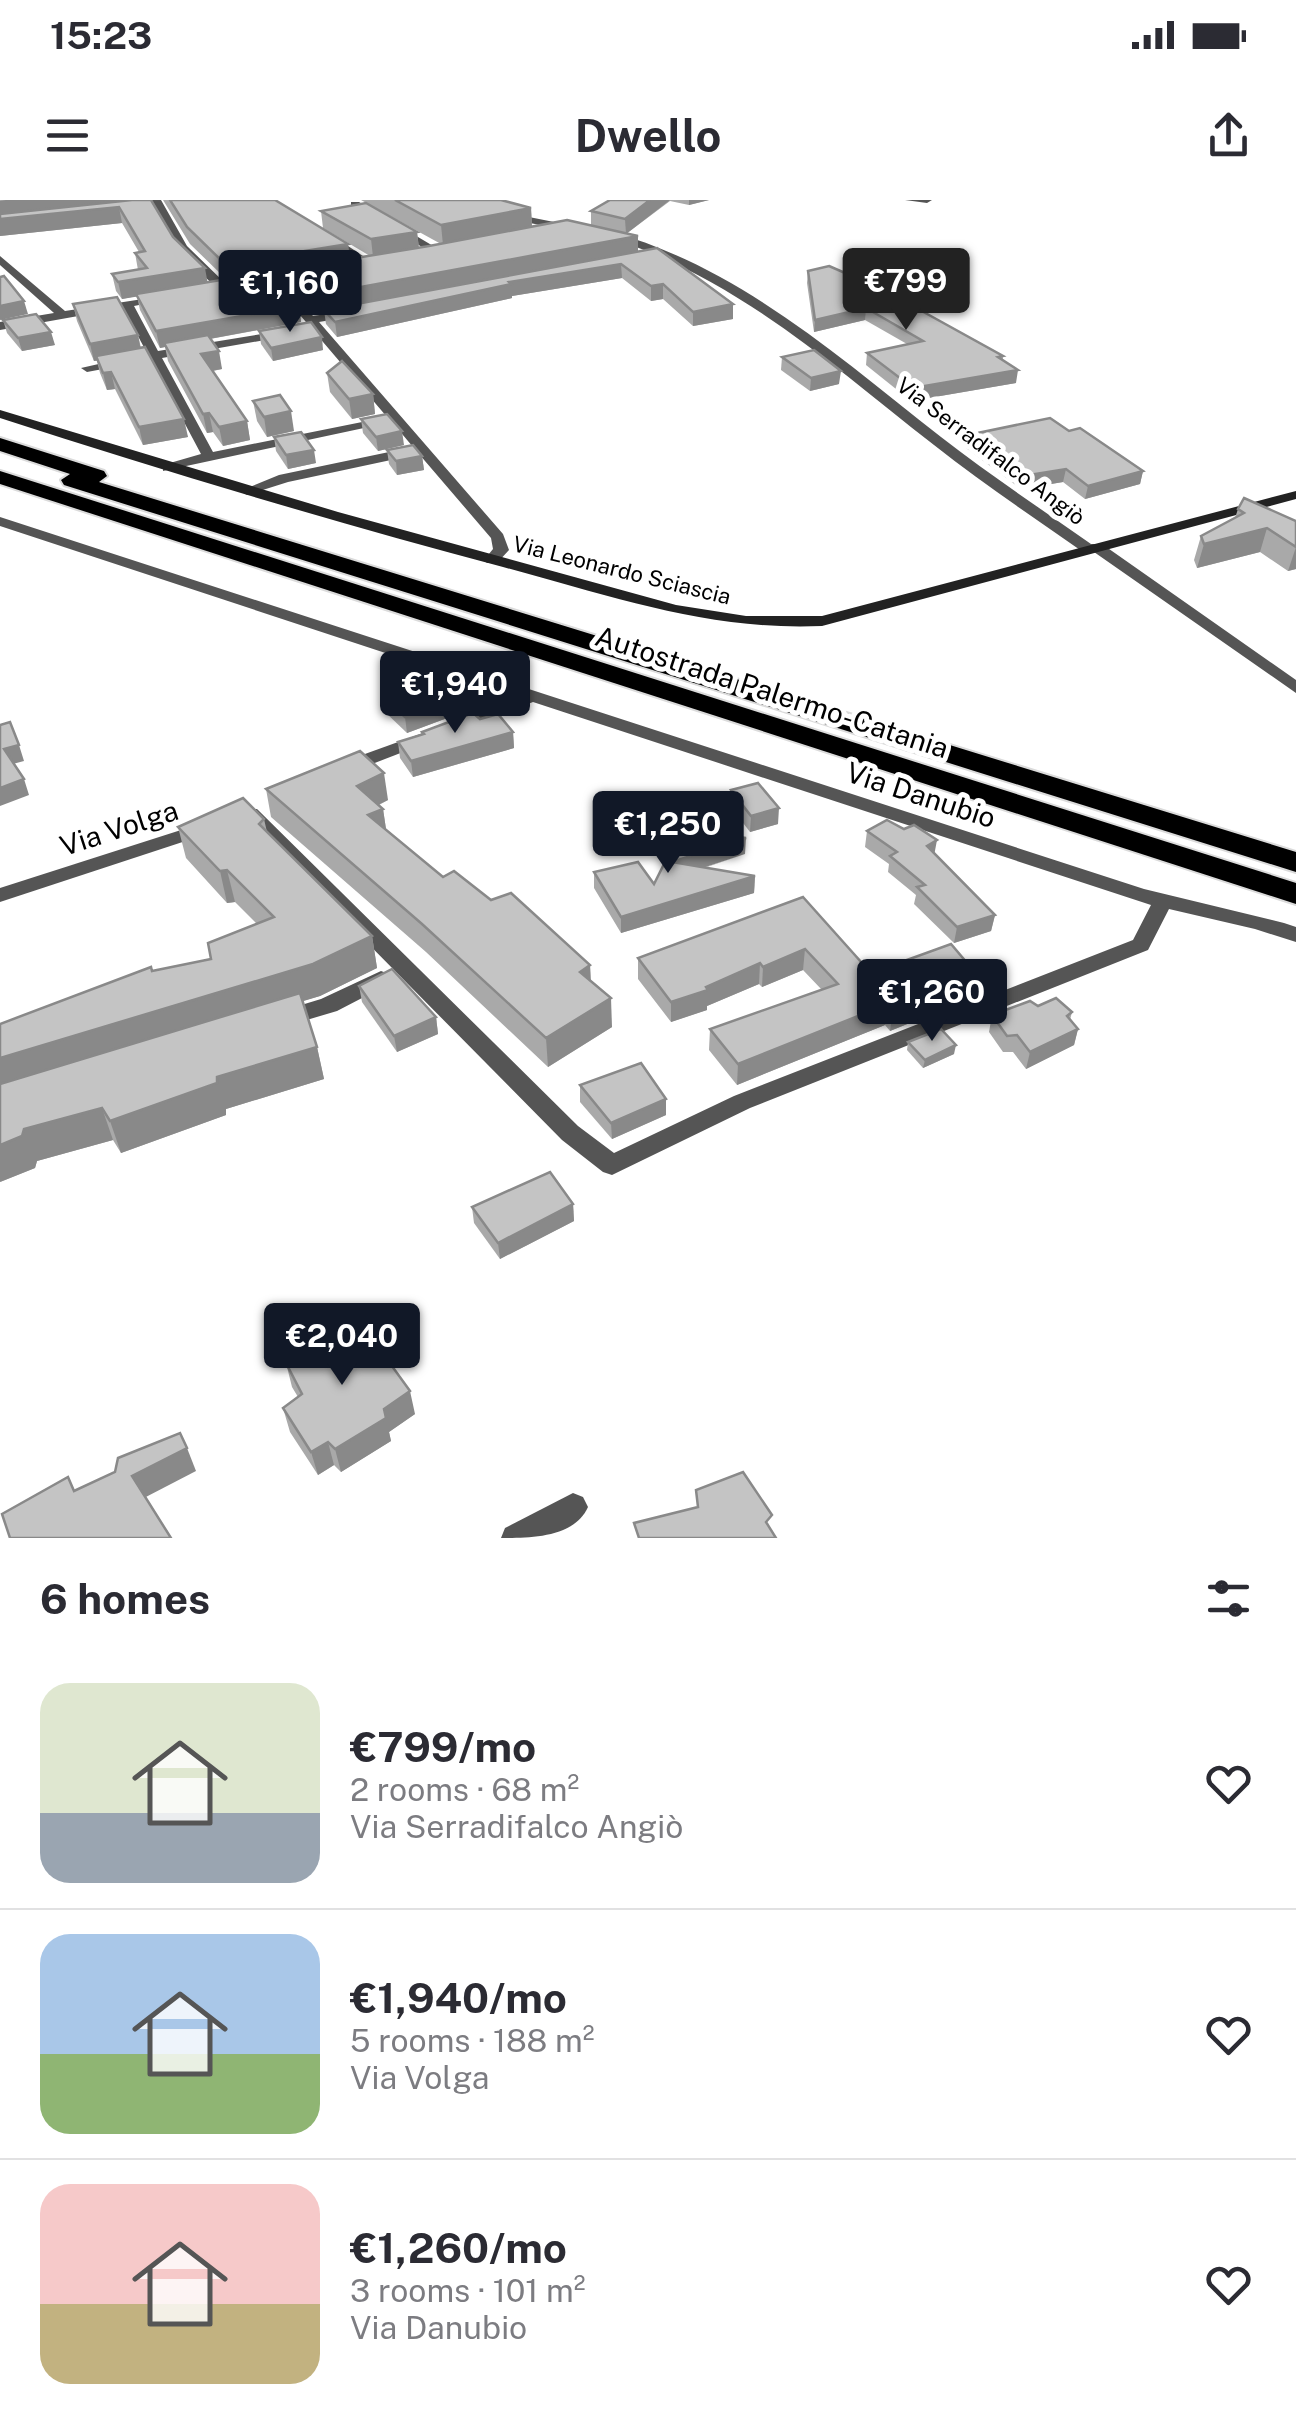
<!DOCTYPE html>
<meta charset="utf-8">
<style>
:root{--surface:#fff;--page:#f2f2f3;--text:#2b2b33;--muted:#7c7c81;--line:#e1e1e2;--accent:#111827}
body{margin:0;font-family:"Public Sans",sans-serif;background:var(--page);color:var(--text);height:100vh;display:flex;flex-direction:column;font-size:38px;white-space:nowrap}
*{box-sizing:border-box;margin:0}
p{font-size:32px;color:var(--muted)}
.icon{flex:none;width:55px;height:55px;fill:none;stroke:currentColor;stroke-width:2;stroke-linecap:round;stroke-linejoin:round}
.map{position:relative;height:1338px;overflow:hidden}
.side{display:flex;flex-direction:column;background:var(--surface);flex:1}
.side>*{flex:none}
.price{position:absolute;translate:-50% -85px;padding:0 22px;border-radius:10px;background:var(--accent);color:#fff;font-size:32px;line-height:65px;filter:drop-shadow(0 2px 5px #0008)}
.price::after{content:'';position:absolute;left:50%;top:60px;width:30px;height:22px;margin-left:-15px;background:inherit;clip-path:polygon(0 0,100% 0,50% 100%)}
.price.selected{background:#222;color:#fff}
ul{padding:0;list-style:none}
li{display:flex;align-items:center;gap:30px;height:250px;padding:0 40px}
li+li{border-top:2px solid var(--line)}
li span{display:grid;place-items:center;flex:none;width:280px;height:200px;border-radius:30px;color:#555}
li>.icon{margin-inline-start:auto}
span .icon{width:120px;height:120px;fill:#fffc;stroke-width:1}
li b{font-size:42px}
h2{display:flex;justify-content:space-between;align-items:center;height:120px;padding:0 40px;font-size:42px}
.status{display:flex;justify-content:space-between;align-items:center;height:70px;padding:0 50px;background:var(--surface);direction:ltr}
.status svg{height:28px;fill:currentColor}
header{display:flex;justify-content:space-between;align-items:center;height:130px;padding:0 40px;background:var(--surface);font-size:45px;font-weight:700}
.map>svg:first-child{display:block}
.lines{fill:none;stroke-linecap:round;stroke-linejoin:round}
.highway-casing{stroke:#dbdbdb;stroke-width:4}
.street{fill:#555;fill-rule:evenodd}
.secondary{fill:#222;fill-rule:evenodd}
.highway{fill:#000;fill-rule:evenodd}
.wall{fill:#a9a9a9}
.shaded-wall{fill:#898989}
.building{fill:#c4c4c4;stroke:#898989;stroke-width:2.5}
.labels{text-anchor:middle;stroke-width:10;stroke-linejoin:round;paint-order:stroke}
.far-street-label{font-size:22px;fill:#000;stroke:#fff}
.street-label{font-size:28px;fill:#000;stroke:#fff}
</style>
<div class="status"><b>15:23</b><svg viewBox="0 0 49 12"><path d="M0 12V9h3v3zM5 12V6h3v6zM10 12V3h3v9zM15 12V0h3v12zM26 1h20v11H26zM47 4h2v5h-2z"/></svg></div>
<header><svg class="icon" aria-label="menu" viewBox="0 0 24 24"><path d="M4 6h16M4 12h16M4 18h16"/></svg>Dwello<svg class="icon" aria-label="share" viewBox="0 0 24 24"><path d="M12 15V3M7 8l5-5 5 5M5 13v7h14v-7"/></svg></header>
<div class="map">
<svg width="1296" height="1338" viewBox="0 0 1296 1338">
<rect width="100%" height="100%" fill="#fff"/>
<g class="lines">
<g class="highway-casing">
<g id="highway">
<path d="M0 238 104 271 107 276 99 282 1296 652V672L64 285 61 280 70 274 0 251Z"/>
<path d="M0 271 1296 683V704L0 284Z"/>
</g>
</g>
<g class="street">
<path d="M151 0H161L187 46 227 85V89H219C188 64 166 37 151 0Z"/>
<path d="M905 0H932L927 3Z"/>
<path d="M351 2H359L445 53 436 55 351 6Z"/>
<path d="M509 13 574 26 579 29 574 32 505 18 504 16Z"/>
<path d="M612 32C740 68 839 157 941 237 990 275 1041 309 1091 344H1102L1296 480V493L1094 352H1083C1033 317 982 283 934 245 829 163 738 79 608 37L607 35Z"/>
<path d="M326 33 330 34 375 64 365 66 322 38 321 36Z"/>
<path d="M0 56 65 111 169 95V99L134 106 158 151 286 130V136L282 137 162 158 213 252 387 217 294 108 304 106 313 116 353 110V116L319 122 503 334 509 350 497 363H487L484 360 493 349 491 338 419 254 288 282 247 295 240 291 279 275 413 247 392 222 163 271V265L201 254 151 160 87 172 81 168 147 153 123 108 0 130V122L54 113 0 65Z"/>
<path d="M0 317 1144 689 1284 723 1296 727V742L1255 729 1169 709 1148 750 750 908 612 975 603 972 562 940 243 617 240 613 243 609H257L578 926 614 953 734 896 1133 740 1151 705 533 502 461 530H449L446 526 449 522 516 496 0 326Z"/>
<path d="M423 533 432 538 429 542 354 571 347 573 338 567 340 563Z"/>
<path d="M206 622 213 624 216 628 213 632 0 702V688Z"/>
<path d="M381 771 389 774 392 779 389 784 337 811 283 827 275 825 272 819 275 813 321 799Z"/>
<path d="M573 1293 583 1297 588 1307C574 1338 530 1338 501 1338L505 1328Z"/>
</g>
<path class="secondary" d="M0 210 338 312 676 405 746 416H822L1296 291V299L822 426C708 431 611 396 503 367 334 322 166 272 0 218Z"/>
<use href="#highway" class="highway"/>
</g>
<g class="wall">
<path d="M0 0H151L173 37 208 82 226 79 190 44 163 0H275L348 44 349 59 370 56 323 28 321 11 417 32 419 48 441 44 361 0H501L531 8 532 27 591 26V11L610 0H709L689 5 670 1 626 34 638 36V51L657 48 733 119 693 126 663 99 651 101 622 78 512 96V98L337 137 326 124 324 110 314 112 300 100 296 103 299 106 301 122 210 139 222 169 213 171 247 221 250 240 223 246 213 232 207 233 168 161 165 147 160 148 140 110 137 96 122 99 116 91 112 74 138 70 135 53 139 52 122 23 0 36Z"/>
<path d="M808 71 1003 156V160L1016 183 911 201 866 165 867 153 907 144 865 120 814 132 807 83Z"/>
<path d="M73 104 138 135 141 148 188 237 143 245 115 189 107 190 100 173 97 161H94L77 121Z"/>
<path d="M3 120 55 145 22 151 7 133Z"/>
<path d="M259 131 323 150 273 161 261 144Z"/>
<path d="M782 157 839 184 810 191 781 170Z"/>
<path d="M327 173 373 194 375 214 352 219 330 192Z"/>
<path d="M253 201 294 231 267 237 257 221Z"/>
<path d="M361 219 404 245 378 251 363 233Z"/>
<path d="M1069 231 1143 271 1140 284 1085 299 1063 282 1021 289 966 248 968 235Z"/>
<path d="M274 237 316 263 288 269 276 251Z"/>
<path d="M387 250 422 256 424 270 397 275 389 264Z"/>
<path d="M1238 309 1296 321V369L1288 371 1260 352 1197 368 1194 360 1201 336 1235 318Z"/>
<path d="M383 497 458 514 407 533 385 512Z"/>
<path d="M480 519 513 532 514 548 413 577 400 558 398 542 422 535V532Z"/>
<path d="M266 589 388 600 379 605 383 609 386 629 443 677 491 700 590 765 591 781 612 827 548 867 426 752 271 617Z"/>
<path d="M731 590 778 624 750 632 730 606Z"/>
<path d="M264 619 267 632 372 736 377 768 320 796 302 801 317 847 324 879 226 909V915L121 953 113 940 37 961 35 968 0 982 152 771 211 759 257 724 235 702 227 703 186 658 178 627Z"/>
<path d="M867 631 935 654 995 715 991 731 954 743 914 704 916 695 888 672 889 664 865 647Z"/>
<path d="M745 654 704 668 755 676 754 693 621 733 594 688V672L654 684Z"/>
<path d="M803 697 871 773 969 791 924 809 922 818 890 831 885 825 737 885 709 850 710 829 822 790 803 770 762 787 759 784 707 806V810L671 822 638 779V758Z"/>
<path d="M359 786 436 817 438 834 397 852 362 802Z"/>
<path d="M1038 806 1072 812 1070 820 1078 829 1074 845 1026 869 1013 852H1003L989 832 992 815Z"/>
<path d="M908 842 954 854 923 868 907 850Z"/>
<path d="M580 885 666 915 612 939 580 902Z"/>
<path d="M573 1004 574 1021 500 1059 474 1023 472 1007Z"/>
<path d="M286 1163 415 1214 389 1232 391 1241 341 1272 334 1265 318 1275 290 1232 283 1208 298 1197 292 1187Z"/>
</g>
<g class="shaded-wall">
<path d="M6 0H132L0 17V1Z"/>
<path d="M650 0H670L626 34 625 19Z"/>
<path d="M689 0H709L689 5Z"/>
<path d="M119 7 122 23 0 36V19Z"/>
<path d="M531 8 532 28 443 45 441 25Z"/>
<path d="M417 32 419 50 373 57 371 39Z"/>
<path d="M638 36V51L314 112 312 96Z"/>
<path d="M348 44 350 61 228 81 225 64Z"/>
<path d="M621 64 622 78 512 96V98L337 137 335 122 509 82Z"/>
<path d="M205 68 208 85 122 99 118 82Z"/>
<path d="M298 84 300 100 290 107 288 91Z"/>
<path d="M663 84V99L651 101V86Z"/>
<path d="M24 101 28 114 0 120V106Z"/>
<path d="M733 104V119L693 126V112Z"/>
<path d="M299 106 301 122 166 147 164 143 165 147 160 148 156 131Z"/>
<path d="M866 108 865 120 814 132 815 120Z"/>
<path d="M51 132 55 145 22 151 18 138Z"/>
<path d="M138 135 141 151 94 161 90 144Z"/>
<path d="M322 137 323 150 273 161 271 148Z"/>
<path d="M219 151 222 169 205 172 201 154Z"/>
<path d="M1018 170 1016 183 911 201 913 188Z"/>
<path d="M841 171 839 184 810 191 811 178Z"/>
<path d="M111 172 115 189 107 190 103 173Z"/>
<path d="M373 194 375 214 352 219 349 199Z"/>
<path d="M291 211 294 231 267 237 264 217Z"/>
<path d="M209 213 213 232 207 233 203 214Z"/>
<path d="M184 219 188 237 143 245 139 227Z"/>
<path d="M247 221 250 240 223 246 219 227Z"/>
<path d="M402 231 404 245 378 251 376 237Z"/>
<path d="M314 250 316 263 288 269 286 255Z"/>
<path d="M422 256 424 270 397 275 396 261Z"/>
<path d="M1066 269 1063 282 1021 289 1023 276Z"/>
<path d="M1143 271 1140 284 1085 299 1088 286Z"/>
<path d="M1267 328 1260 352 1197 368 1204 344Z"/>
<path d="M1296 347V369L1288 371Z"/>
<path d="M456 498 458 514 407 533 405 517Z"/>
<path d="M513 532 514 548 413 577 411 561Z"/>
<path d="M19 545 24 561 9 565 4 549Z"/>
<path d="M384 573 388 600 361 613 357 586Z"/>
<path d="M24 579 29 595 0 606V588Z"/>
<path d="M779 608 778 624 750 632 751 616Z"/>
<path d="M383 609 387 636 368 615Z"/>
<path d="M746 638 745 654 672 678V662Z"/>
<path d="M937 640 934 656 927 646Z"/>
<path d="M227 670 235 702 227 703 220 671Z"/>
<path d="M755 676 754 693 621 733V717Z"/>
<path d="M995 715 991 731 954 743 957 727Z"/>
<path d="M372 736 377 768 320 796 0 894V858Z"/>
<path d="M805 749 803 770 762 787 763 767Z"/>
<path d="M760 763 759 784 707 806V810L671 822V802Z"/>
<path d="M590 765 591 793 580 772Z"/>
<path d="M973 770 969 791 924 809 922 818 890 831 893 810 920 791Z"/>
<path d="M611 798 612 827 548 867 546 838Z"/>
<path d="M888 804 885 825 737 885 738 864Z"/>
<path d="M436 817 438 834 397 852 394 836Z"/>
<path d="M1078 829 1074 845 1026 869 1030 852Z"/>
<path d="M956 845 954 854 923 868 925 860Z"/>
<path d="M317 847 324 879 226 909V915L121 953 110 921 217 877Z"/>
<path d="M666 899V915L612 939 611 923Z"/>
<path d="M102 908 113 940 37 961 35 968 0 982V945L24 929Z"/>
<path d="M573 1004 574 1021 500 1059 498 1043Z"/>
<path d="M410 1191 415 1214 389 1232 391 1241 341 1272 335 1249 384 1209Z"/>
<path d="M328 1242 334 1265 318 1275 311 1252Z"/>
<path d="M187 1248 196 1271 142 1299 132 1276Z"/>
</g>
<g class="building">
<path d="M132 0H151L173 37 205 68 118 82 112 74 147 68 135 53 145 51 119 7 0 19V14Z"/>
<path d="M170 0H275L348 44 225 64 187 27Z"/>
<path d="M395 0H501L531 8 441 25Z"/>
<path d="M610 0H650L625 19 591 11Z"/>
<path d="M366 3 417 32 371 39 321 11Z"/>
<path d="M567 20 638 36 312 96 298 84 288 91 299 106 156 131 136 94 429 46Z"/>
<path d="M657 48 733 104 693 112 663 84 651 86 621 64 509 82 511 84 335 122 324 110Z"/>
<path d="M829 66 882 89 1003 156 998 157 1018 170 913 188 867 153 923 141 866 108 815 120 808 71Z"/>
<path d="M4 76 24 101 0 106V77Z"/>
<path d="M117 97 138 135 90 144 73 104Z"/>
<path d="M36 114 51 132 18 138 3 120Z"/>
<path d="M311 122 322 137 271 148 259 131Z"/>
<path d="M208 135 219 151 201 154 247 221 219 227 209 213 203 214 164 143Z"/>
<path d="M145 147 184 219 139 227 111 172 103 173 96 156Z"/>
<path d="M814 150 841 171 811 178 782 157Z"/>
<path d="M342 161 373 194 349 199 327 173Z"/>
<path d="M280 195 291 211 264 217 253 201Z"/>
<path d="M387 214 402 231 376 237 361 219Z"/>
<path d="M1050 218 1069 231 1080 228 1143 271 1088 286 1066 269 1023 276 968 235Z"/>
<path d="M301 232 314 250 286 255 274 237Z"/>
<path d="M413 245 422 256 396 261 387 250Z"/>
<path d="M1244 298 1296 321V347L1267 328 1204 344 1201 336 1244 313 1238 309Z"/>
<path d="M433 479 456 498 405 517 383 497Z"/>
<path d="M473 513 480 519 498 514 513 532 411 561 398 542 424 534 422 532Z"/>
<path d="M10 522 19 545 4 549 24 579 0 588V525Z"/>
<path d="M360 551 384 573 357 586 383 609 368 615 443 677 454 671 491 700 511 693 590 765 580 772 611 798 546 838 422 724 266 589Z"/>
<path d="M758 583 779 608 751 616 731 590Z"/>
<path d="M243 598 264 619 259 624 372 736 313 764 0 858V824L151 767 152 771 211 759 208 743 274 717 227 670 220 671 178 627Z"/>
<path d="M887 620 904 629 914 625 937 640 927 646 995 715 957 727 917 687 925 685 890 656 897 652 867 631Z"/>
<path d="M694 630 746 638 672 662 755 676 621 717 594 672 638 662 654 684 678 636Z"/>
<path d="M803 697 871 773 951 744 973 770 920 791 926 798 893 810 888 804 738 864 710 829 838 784 805 749 763 767 760 763 706 787 708 790 671 802 638 758Z"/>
<path d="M392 769 436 817 394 836 359 786Z"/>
<path d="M300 793 317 847 217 877V883L110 921 102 908 24 929 22 936 0 945V884Z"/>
<path d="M1056 798 1072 812 1067 816 1078 829 1030 852 1017 835 1007 836 992 815 1030 801 1038 806Z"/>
<path d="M941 829 956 845 925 860 908 842Z"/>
<path d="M641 863 666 899 611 923 580 885Z"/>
<path d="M550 972 573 1004 498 1043 472 1007Z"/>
<path d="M344 1118 376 1144 410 1191 384 1209 386 1218 335 1249 328 1242 311 1252 283 1208 302 1194 286 1163 325 1142 323 1132Z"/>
<path d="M180 1233 187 1248 132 1276 171 1338H10L2 1314 68 1277 74 1291 115 1272 118 1258Z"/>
<path d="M743 1272 772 1315 766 1322 776 1338H639L634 1323 698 1307 696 1290Z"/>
</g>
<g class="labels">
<g class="far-street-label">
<text transform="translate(991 251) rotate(37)" y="8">Via Serradifalco Angiò</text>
<text transform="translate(622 370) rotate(14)" y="8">Via Leonardo Sciascia</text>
</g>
<g class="street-label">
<text transform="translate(772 492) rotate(18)" y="10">Autostrada Palermo-Catania</text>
<text transform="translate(921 595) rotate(18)" y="10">Via Danubio</text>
<text transform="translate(119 628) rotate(-18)" y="10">Via Volga</text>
</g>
</g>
</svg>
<b class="price selected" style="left:906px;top:133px">€799</b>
<b class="price" style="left:290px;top:135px">€1,160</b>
<b class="price" style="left:455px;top:536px">€1,940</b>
<b class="price" style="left:668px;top:676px">€1,250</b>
<b class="price" style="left:932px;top:844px">€1,260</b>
<b class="price" style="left:342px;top:1188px">€2,040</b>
</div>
<section class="side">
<h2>6 homes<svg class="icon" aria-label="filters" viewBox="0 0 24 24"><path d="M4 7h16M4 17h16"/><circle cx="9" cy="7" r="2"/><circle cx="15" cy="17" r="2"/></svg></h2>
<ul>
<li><span style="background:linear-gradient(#dfe7d0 65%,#9aa5b1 0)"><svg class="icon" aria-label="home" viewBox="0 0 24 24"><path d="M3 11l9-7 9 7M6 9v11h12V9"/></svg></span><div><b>€799/mo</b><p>2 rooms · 68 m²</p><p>Via Serradifalco Angiò</p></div><svg class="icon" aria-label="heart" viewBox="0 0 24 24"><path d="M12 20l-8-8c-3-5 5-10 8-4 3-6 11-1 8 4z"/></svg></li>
<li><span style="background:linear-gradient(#a9c7e8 60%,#8fb573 0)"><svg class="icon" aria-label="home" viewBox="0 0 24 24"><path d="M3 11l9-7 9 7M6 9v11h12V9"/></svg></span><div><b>€1,940/mo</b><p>5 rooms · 188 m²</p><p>Via Volga</p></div><svg class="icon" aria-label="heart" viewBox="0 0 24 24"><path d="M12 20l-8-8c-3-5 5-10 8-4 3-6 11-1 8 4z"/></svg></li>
<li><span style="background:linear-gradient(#f6c9c9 60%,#c2b280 0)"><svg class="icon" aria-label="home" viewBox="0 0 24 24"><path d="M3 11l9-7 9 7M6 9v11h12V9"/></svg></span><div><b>€1,260/mo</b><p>3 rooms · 101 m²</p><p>Via Danubio</p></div><svg class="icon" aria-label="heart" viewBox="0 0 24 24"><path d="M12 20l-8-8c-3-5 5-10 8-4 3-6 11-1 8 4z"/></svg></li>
</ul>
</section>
